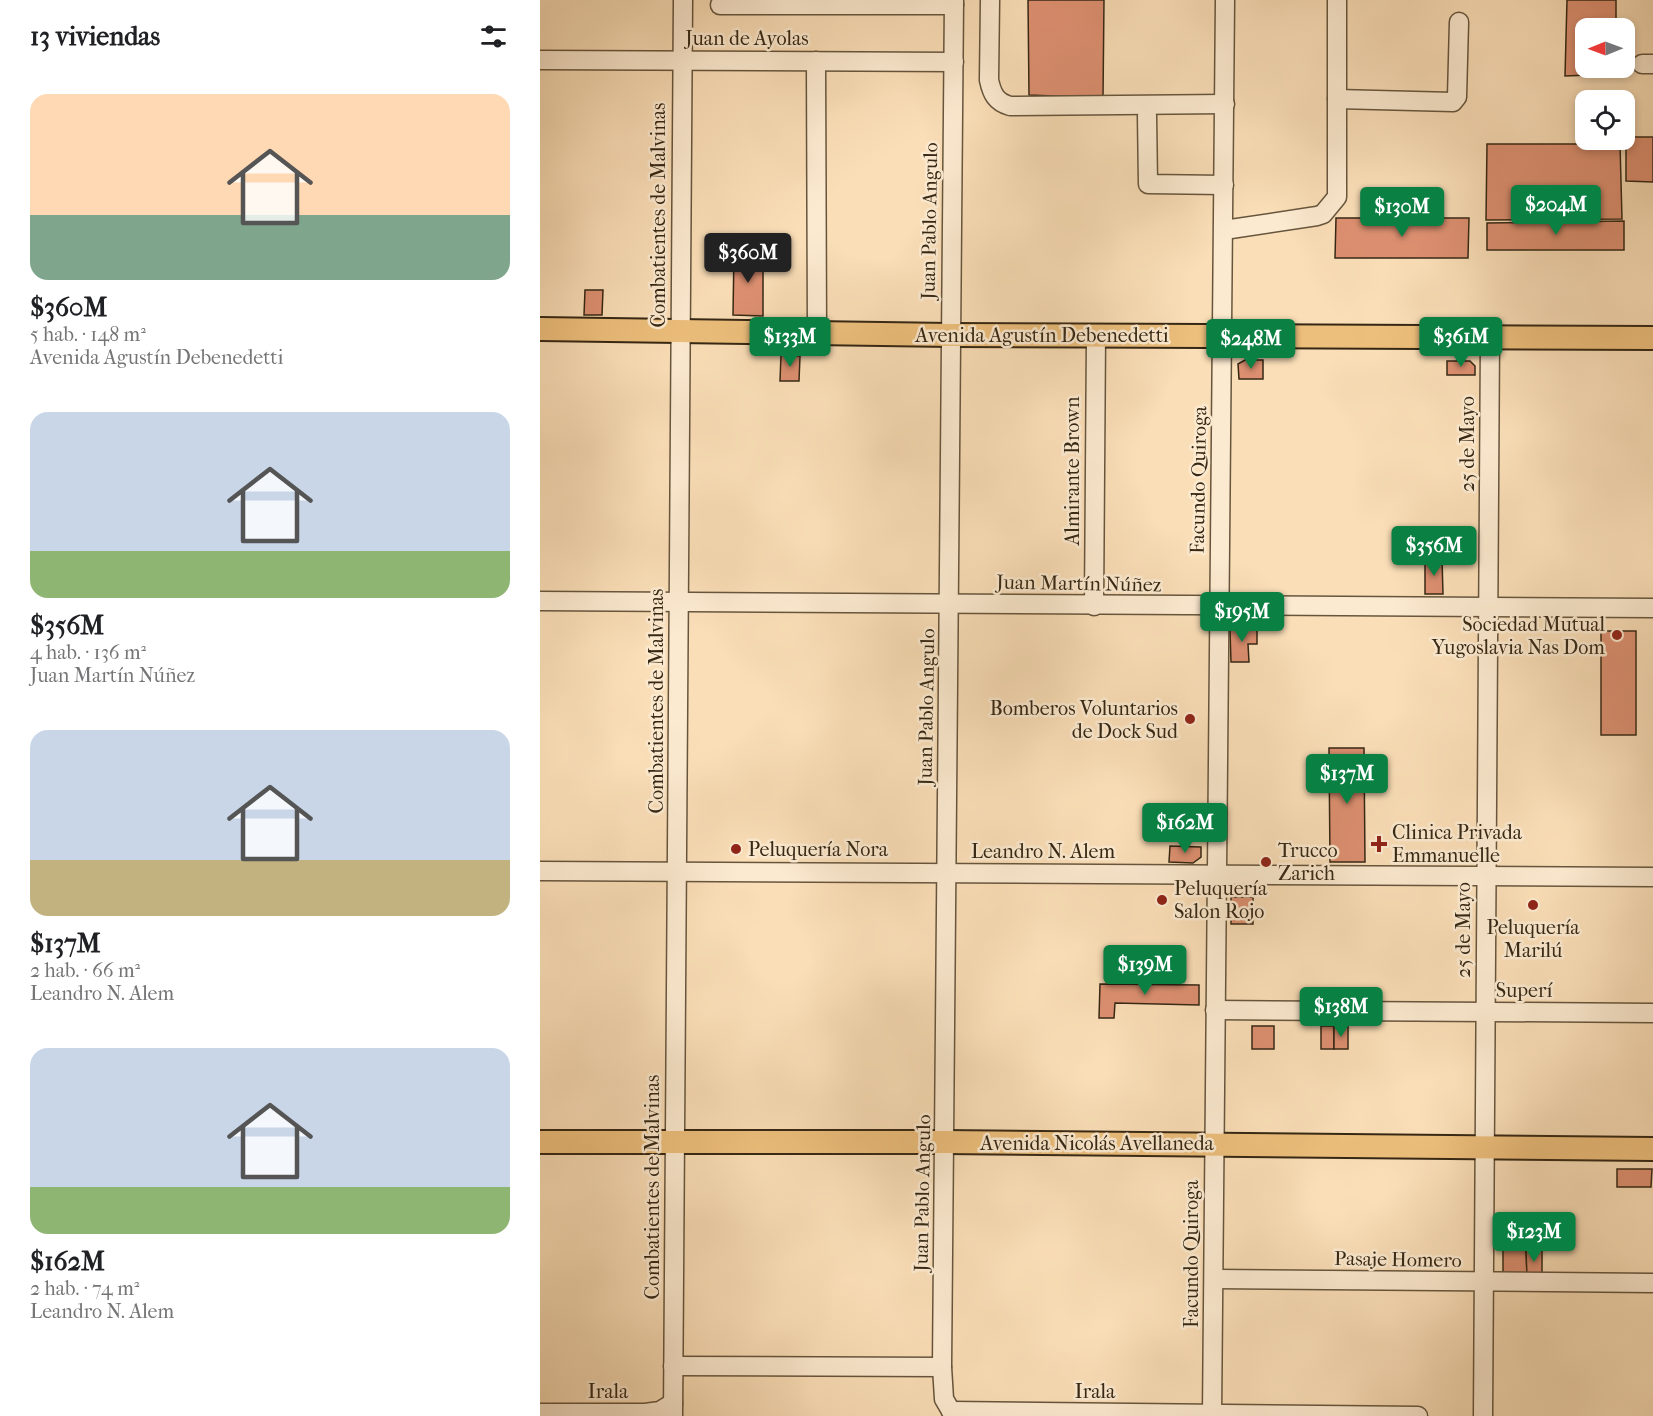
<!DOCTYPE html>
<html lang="es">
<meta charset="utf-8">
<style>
:root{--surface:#fff;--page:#f2f2f2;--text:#202124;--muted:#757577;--accent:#0b8043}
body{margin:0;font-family:"IM FELL French Canon",serif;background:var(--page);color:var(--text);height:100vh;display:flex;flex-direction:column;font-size:22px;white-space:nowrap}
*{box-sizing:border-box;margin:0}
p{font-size:20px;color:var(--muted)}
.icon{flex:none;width:33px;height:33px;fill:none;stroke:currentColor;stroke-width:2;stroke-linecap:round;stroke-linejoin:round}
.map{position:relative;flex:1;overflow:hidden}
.panel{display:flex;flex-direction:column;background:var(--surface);width:540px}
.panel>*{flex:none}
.needle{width:39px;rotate:269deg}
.fabs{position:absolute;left:1035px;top:18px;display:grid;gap:12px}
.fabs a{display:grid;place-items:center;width:60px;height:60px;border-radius:12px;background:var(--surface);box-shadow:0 3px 9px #0003;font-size:30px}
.price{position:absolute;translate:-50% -51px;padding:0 14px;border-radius:6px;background:var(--accent);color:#fff;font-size:20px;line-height:39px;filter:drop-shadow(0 2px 3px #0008)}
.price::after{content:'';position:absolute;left:50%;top:36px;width:18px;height:14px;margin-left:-9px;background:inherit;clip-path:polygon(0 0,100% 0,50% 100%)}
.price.selected{background:#222;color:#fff}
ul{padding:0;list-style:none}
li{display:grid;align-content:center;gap:12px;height:318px;padding:0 30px}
li span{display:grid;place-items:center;height:186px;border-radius:18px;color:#555}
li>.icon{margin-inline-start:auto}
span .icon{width:108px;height:108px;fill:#fffc;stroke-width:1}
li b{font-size:26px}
h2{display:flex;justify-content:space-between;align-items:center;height:72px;padding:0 30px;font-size:26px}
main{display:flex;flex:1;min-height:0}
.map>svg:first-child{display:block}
.building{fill:#dd9071;stroke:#352714;stroke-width:1.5}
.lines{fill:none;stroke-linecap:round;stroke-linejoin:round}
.minor-casing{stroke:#66553d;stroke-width:21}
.major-casing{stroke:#352714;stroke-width:26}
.minor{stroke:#fcead0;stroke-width:18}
.major{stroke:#edbf7c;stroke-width:22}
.poi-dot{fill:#8f2418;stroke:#fcead0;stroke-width:2}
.labels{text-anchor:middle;stroke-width:5;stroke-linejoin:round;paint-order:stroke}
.street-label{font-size:20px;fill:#352714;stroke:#fcead0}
.poi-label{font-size:20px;fill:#352714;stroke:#fcead0;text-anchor:start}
</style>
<main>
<section class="panel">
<h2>13 viviendas<svg class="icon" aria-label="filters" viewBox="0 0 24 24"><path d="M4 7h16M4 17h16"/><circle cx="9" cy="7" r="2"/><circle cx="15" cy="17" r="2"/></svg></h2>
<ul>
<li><span style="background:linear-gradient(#ffd9b3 65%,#7fa58c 0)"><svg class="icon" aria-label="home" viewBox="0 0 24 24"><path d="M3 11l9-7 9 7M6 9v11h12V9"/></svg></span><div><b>$360M</b><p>5 hab. · 148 m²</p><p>Avenida Agustín Debenedetti</p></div></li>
<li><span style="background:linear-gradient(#c9d6e8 75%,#8fb573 0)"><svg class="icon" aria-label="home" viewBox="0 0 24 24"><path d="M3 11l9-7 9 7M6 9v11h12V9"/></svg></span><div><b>$356M</b><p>4 hab. · 136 m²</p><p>Juan Martín Núñez</p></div></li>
<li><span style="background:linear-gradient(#c9d6e8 70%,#c2b280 0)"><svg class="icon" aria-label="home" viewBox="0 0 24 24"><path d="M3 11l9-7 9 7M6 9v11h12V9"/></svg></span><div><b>$137M</b><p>2 hab. · 66 m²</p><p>Leandro N. Alem</p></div></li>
<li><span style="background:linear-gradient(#c9d6e8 75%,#8fb573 0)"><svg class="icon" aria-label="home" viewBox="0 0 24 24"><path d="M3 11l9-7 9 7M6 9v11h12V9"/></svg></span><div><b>$162M</b><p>2 hab. · 74 m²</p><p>Leandro N. Alem</p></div></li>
</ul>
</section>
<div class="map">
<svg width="1113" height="1416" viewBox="0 0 1113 1416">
<rect width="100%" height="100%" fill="#fadeb7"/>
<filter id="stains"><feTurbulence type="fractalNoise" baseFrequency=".00333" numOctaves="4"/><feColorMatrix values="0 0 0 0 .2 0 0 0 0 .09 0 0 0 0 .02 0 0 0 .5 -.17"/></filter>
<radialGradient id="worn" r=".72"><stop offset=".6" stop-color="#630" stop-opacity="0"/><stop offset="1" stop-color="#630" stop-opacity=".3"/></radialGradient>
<g class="building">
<path d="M488 0H564L563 98 489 95Z"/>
<path d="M1027 0H1076V28H1046V68H1076V74L1025 76Z"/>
<path d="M1086 137H1113V182L1086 181Z"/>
<path d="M947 144H1080L1082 219 946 220Z"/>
<path d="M796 218H929L928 258H795Z"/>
<path d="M1084 221V250H947V223Z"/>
<path d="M194 252H223V316L193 315Z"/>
<path d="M45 290H63L62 315H44Z"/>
<path d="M241 355 260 356 259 381H240Z"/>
<path d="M705 360H723V379H699L698 364Z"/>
<path d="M907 361H930L935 366V375H907Z"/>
<path d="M885 559H902L903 594H885Z"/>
<path d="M693 628H717V644H708L709 662H691L690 631Z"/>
<rect x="1061" y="631" width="35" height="104"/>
<path d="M789 748H824L825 862H790Z"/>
<path d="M630 846 661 847V857L653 863 629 862Z"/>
<rect x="691" y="897" width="22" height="27"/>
<path d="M560 984 659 985V1005L575 1003 574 1018H559Z"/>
<rect x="712" y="1026" width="22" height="23"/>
<rect x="781" y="1026" width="13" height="23"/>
<rect x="794" y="1026" width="14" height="23"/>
<path d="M1077 1169H1112L1111 1187H1077Z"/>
<path d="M963 1249 986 1250 987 1276H963Z"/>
<path d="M986 1250H1002V1276H987Z"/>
</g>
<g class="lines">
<g class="minor-casing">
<g id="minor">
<path d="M450 0 449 80C452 94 456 102 470 106L685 104"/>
<path d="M180 5H414"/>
<path d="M0 60 414 62"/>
<path d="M276 61 277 333"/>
<path d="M1102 64H1113"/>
<path d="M797 99 913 102 917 97 919 22"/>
<path d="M607 115 608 184 684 185"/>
<path d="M684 230 777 216 783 214 797 197V0"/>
<path d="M0 601 1113 608"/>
<path d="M554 606 556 335"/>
<path d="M0 871 1113 877"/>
<path d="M675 1010 1113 1013"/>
<path d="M674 1279 1113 1283"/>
<path d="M133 1366 402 1367"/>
<path d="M411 1411 404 1399 402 1367 414 0"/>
<path d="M411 1411 878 1416"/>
<path d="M0 1413H105L120 1411 133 1403"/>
<path d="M133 1416 143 0"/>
<path d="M672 1416 685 0"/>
<path d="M943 1416 950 337"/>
</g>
</g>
<g class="major-casing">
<g id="major">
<path d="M0 329 410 335 1113 338"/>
<path d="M0 1142H405L1113 1149"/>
</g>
</g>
<use href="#minor" class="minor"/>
<use href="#major" class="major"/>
</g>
<g class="poi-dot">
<circle cx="1077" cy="635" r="6"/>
<circle cx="650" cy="719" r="6"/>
<path d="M836 835h6v6h6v6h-6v6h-6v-6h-6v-6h6z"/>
<circle cx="196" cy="849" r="6"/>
<circle cx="726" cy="862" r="6"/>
<circle cx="622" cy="900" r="6"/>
<circle cx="993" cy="905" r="6"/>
</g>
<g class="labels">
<g class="street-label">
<text x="207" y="45">Juan de Ayolas</text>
<text transform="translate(118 215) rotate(-90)" y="7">Combatientes de Malvinas</text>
<text transform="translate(389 221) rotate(-89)" y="7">Juan Pablo Angulo</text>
<text x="502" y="342">Avenida Agustín Debenedetti</text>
<text transform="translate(927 444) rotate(-90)" y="7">25 de Mayo</text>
<text transform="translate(532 471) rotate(-90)" y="7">Almirante Brown</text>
<text transform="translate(658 480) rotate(-89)" y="7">Facundo Quiroga</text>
<text transform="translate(539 583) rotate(1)" y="7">Juan Martín Núñez</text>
<text transform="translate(116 701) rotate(-90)" y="7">Combatientes de Malvinas</text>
<text transform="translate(386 707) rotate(-89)" y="7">Juan Pablo Angulo</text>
<text x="503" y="858">Leandro N. Alem</text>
<text transform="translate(923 930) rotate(-90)" y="7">25 de Mayo</text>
<text x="984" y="997">Superí</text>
<text x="557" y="1150">Avenida Nicolás Avellaneda</text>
<text transform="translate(112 1187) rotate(-90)" y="7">Combatientes de Malvinas</text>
<text transform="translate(382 1193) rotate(-89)" y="7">Juan Pablo Angulo</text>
<text transform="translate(651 1254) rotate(-90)" y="7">Facundo Quiroga</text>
<text transform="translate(858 1259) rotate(1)" y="7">Pasaje Homero</text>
<text x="68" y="1398">Irala</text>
<text x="555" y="1398">Irala</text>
</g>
<g class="poi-label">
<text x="1065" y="631" text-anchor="end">Sociedad Mutual<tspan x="1065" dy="23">Yugoslavia Nas Dom</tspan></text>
<text x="638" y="715" text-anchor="end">Bomberos Voluntarios<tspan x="638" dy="23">de Dock Sud</tspan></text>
<text x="852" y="839">Clinica Privada<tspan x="852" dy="23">Emmanuelle</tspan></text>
<text x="208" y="856">Peluquería Nora</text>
<text x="738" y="857">Trucco<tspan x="738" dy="23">Zarich</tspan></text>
<text x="634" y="895">Peluquería<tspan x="634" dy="23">Salon Rojo</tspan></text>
<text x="993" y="934" text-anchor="middle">Peluquería<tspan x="993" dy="23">Marilú</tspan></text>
</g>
</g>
<rect width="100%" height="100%" filter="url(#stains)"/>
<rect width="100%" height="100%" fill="url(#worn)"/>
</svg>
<div class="fabs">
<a><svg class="needle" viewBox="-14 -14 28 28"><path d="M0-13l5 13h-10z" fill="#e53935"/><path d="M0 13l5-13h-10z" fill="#757577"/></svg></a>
<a><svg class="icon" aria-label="locate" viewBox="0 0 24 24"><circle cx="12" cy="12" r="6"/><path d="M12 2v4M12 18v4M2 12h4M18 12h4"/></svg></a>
</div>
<b class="price" style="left:1016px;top:236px">$204M</b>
<b class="price" style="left:862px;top:238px">$130M</b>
<b class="price selected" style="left:208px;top:284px">$360M</b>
<b class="price" style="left:250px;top:368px">$133M</b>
<b class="price" style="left:921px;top:368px">$361M</b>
<b class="price" style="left:711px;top:370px">$248M</b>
<b class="price" style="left:894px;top:577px">$356M</b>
<b class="price" style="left:702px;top:643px">$195M</b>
<b class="price" style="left:807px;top:805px">$137M</b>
<b class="price" style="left:645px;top:854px">$162M</b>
<b class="price" style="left:605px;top:996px">$139M</b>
<b class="price" style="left:801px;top:1038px">$138M</b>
<b class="price" style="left:994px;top:1263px">$123M</b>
</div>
</main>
